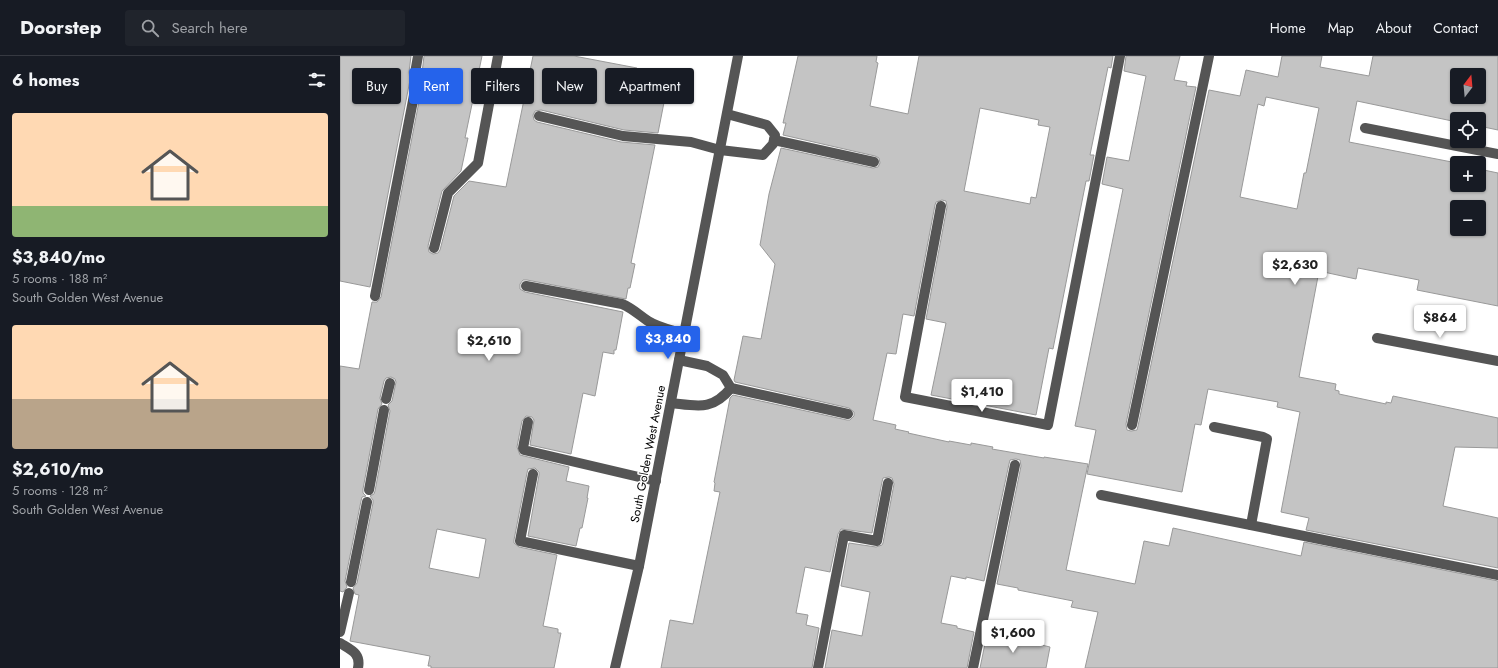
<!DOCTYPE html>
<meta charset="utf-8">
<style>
:root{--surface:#171b24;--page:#20242c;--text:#f1f3f6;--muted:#9ea1a6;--line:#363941;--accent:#2563eb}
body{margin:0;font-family:Jost,sans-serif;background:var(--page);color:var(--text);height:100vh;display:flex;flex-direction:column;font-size:15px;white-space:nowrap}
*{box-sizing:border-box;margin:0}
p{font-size:13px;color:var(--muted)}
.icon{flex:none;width:22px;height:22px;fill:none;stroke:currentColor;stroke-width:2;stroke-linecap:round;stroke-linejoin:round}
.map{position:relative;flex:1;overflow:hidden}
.panel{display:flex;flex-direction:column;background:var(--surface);width:340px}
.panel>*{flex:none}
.hud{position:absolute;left:12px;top:12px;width:380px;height:36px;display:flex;gap:8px}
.needle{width:26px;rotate:16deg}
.buttons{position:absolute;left:1110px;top:12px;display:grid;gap:8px}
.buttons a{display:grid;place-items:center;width:36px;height:36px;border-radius:4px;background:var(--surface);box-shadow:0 1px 3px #0004;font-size:20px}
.price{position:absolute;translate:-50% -34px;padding:0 9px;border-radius:4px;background:#fff;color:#222;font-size:13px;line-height:26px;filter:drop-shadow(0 1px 2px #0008)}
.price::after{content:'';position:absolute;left:50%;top:24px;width:12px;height:9px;margin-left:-6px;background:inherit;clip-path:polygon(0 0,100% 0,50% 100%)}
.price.active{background:var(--accent);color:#fff}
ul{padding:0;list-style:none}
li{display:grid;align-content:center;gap:8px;height:212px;padding:0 12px}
li span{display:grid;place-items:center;height:124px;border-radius:4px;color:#555}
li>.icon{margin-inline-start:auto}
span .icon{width:72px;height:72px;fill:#fffc;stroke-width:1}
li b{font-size:17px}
h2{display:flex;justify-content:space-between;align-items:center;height:48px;padding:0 12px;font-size:17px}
.pill{padding:0 14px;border-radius:4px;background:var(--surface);box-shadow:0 1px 3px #0004;font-size:14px;line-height:36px}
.pill.active{background:var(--accent);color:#fff}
header{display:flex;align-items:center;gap:24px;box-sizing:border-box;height:56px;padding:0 20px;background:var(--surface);border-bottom:1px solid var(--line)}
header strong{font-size:19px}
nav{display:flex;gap:22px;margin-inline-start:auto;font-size:14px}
.search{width:280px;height:36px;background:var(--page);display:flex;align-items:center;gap:10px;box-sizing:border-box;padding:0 14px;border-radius:4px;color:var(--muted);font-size:15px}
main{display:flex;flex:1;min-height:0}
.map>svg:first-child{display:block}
.building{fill:#c4c4c4;stroke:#999;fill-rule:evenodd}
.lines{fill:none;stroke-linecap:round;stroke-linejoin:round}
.minor{stroke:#555;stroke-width:10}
.labels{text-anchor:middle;stroke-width:3;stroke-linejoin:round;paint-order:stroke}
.street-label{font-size:12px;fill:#000;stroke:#fff}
</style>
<header>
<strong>Doorstep</strong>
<div class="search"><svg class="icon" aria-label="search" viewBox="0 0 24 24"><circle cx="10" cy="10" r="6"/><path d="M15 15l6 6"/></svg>Search here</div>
<nav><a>Home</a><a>Map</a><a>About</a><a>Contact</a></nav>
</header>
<main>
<section class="panel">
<h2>6 homes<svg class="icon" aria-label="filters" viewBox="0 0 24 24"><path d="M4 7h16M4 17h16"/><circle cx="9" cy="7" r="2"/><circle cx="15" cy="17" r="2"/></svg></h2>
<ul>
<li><span style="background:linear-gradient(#ffd9b3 75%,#8fb573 0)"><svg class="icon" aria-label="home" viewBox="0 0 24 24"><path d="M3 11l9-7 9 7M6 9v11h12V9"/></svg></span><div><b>$3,840/mo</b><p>5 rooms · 188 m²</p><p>South Golden West Avenue</p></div></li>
<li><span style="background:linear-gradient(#ffd9b3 60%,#b9a48a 0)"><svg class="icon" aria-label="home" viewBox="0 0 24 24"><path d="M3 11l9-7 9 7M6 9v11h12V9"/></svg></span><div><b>$2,610/mo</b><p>5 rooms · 128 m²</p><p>South Golden West Avenue</p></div></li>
</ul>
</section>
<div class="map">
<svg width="1158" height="612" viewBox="0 0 1158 612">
<rect width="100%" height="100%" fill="#fff"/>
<g class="building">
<path d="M0 0H71L69 16 70 24 30 231 0 225Z"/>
<path d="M84 0H142L125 82H128L121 115 102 135 88 190 89 196 93 198 98 197 100 194 114 140 129 125 166 131 193 0H234L297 12 296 14 302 16 329 21 318 77 284 74 201 54 195 55 193 59 194 64 197 66 281 86 315 89 291 207 295 208 290 232H288L286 243 187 224H183L180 228V233L185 236 283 256 276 294H274V298L263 296 255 340 243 337 231 398 190 389 194 364 192 361 186 360 182 365 177 391 180 399 229 411 226 425 249 430 247 442H248L242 472H240L236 490 188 480 199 419V416L195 412 188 413 187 417 174 484V487L179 491 217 499 203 570 218 573V577H221L214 612H91V610H88L90 600 10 585 19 539 15 538 13 532 17 527 33 447V444L30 440 34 438 35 435 50 355 48 349 52 345 56 326 55 323 51 321 46 322 44 325 40 342 42 348 38 353 23 433V437L26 440 22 441 21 445 5 525 7 531 3 536 0 535V310L19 313 32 246H37L41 241 83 25 82 17ZM97 473 146 483 139 522 89 512Z"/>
<path d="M458 0H537L536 6 538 7 530 50 568 58 579 0H773L771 12 768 11 750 99H754L749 125H746L713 293 709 292 696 359 591 339 606 267 586 263 607 151 606 145 602 144 596 146 595 149 574 260 563 258 556 298 547 297 533 364 556 369 555 373 569 376 568 377 609 386V385L631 389V387L653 391 652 393 704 402V401L748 408 726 514 795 528 804 485 829 490 833 472 961 500 964 486 1158 525V612H745L758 556 731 551 733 545 678 534V532L657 528 681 410 680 404 676 403 670 404 669 408 644 525 626 521V523L611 520 601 567 617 570V572L634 576 627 612H485L492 574 522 580 530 536 501 530 509 487 536 491 542 489 543 487 554 428 552 422 549 421 543 422 542 426 532 477 501 473 498 478 490 516 465 511 456 557 468 559 466 569 479 572 472 612H321L330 564 353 568 380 436 374 435 375 427 374 426 390 342 393 339 507 364H510L514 360V356L509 352 395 326 394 324 403 280 421 283 435 208 420 189 429 138 441 92 533 112 538 111 540 107 539 102 535 100 443 79 446 67H443ZM640 52 699 64 698 69 710 71 696 142 691 141 690 148 624 135Z"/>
<path d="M786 0H840L834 24 847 26 846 30 856 31 786 368 787 374 791 375 797 374 798 370 869 34 900 40 906 14 938 21 942 0H982L980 11 1029 20 1033 0H1158V74L1139 70V63H1117V66L1017 45 1009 86 1117 107V129H1139V113L1158 117V250L1077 234 1079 224 1018 212 1016 223 979 215 959 321 996 328 995 334 999 335V338L1046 348V346L1051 347 1053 340 1158 362V392L1115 391 1103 450 1158 462V512L966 474 969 462 941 456 960 356 937 351 938 346 868 333 861 369 855 368 842 436 747 418 756 374 735 370 783 133 762 128 767 101 789 105 806 20 784 15ZM1117 19H1139V41H1117ZM926 41 979 52 966 117H964L957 153 900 141 918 48 924 50ZM1117 151H1139V173H1117Z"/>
<path d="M647 578 668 582V581L710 591 706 612H640Z"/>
</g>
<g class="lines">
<g class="minor">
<path d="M199 60 283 80 351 86 380 94 423 99 433 88 435 79 427 69 387 58"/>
<path d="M1025 72 1158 98"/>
<path d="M434 84 534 106"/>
<path d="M601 150 565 341 708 369 780 0"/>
<path d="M94 192 108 137 138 107 158 0"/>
<path d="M186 230 282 248C292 252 299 259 308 265 319 272 332 274 344 278"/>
<path d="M35 240 77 24 75 17 78 0"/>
<path d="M1037 282 1158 305"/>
<path d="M339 304 367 310 383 319 391 332 508 358"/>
<path d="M46 343 50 327"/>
<path d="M331 347C358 350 372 355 391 332"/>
<path d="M188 366 183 392 184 394 316 425"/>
<path d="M792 369 869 0"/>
<path d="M874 371 923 381 927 383 911 469"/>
<path d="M193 418 180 485 299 510"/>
<path d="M29 434 44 354"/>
<path d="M761 439 1158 519"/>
<path d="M11 526 27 446"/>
<path d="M0 576 9 537"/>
<path d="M0 587C11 594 21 597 18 612"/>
<path d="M275 612 299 510 398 0"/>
<path d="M478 612 504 479 537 485 548 427"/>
<path d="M633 612 675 409"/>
</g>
</g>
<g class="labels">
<g class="street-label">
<text transform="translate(308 398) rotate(-79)" y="4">South Golden West Avenue</text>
</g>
</g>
</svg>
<div class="buttons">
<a><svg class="needle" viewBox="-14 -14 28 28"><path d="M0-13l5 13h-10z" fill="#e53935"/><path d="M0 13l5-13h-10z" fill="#9ea1a6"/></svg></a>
<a><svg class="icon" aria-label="locate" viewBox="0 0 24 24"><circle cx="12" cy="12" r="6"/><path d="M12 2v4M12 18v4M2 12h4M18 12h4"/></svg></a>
<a>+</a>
<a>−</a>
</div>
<b class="price" style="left:955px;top:230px">$2,630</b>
<b class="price" style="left:1100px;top:283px">$864</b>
<b class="price active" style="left:328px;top:304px">$3,840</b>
<b class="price" style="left:149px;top:306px">$2,610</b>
<b class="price" style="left:642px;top:357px">$1,410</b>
<b class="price" style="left:673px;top:598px">$1,600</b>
<div class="hud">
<a class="pill">Buy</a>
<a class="pill active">Rent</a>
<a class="pill">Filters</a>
<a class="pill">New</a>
<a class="pill">Apartment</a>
</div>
</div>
</main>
